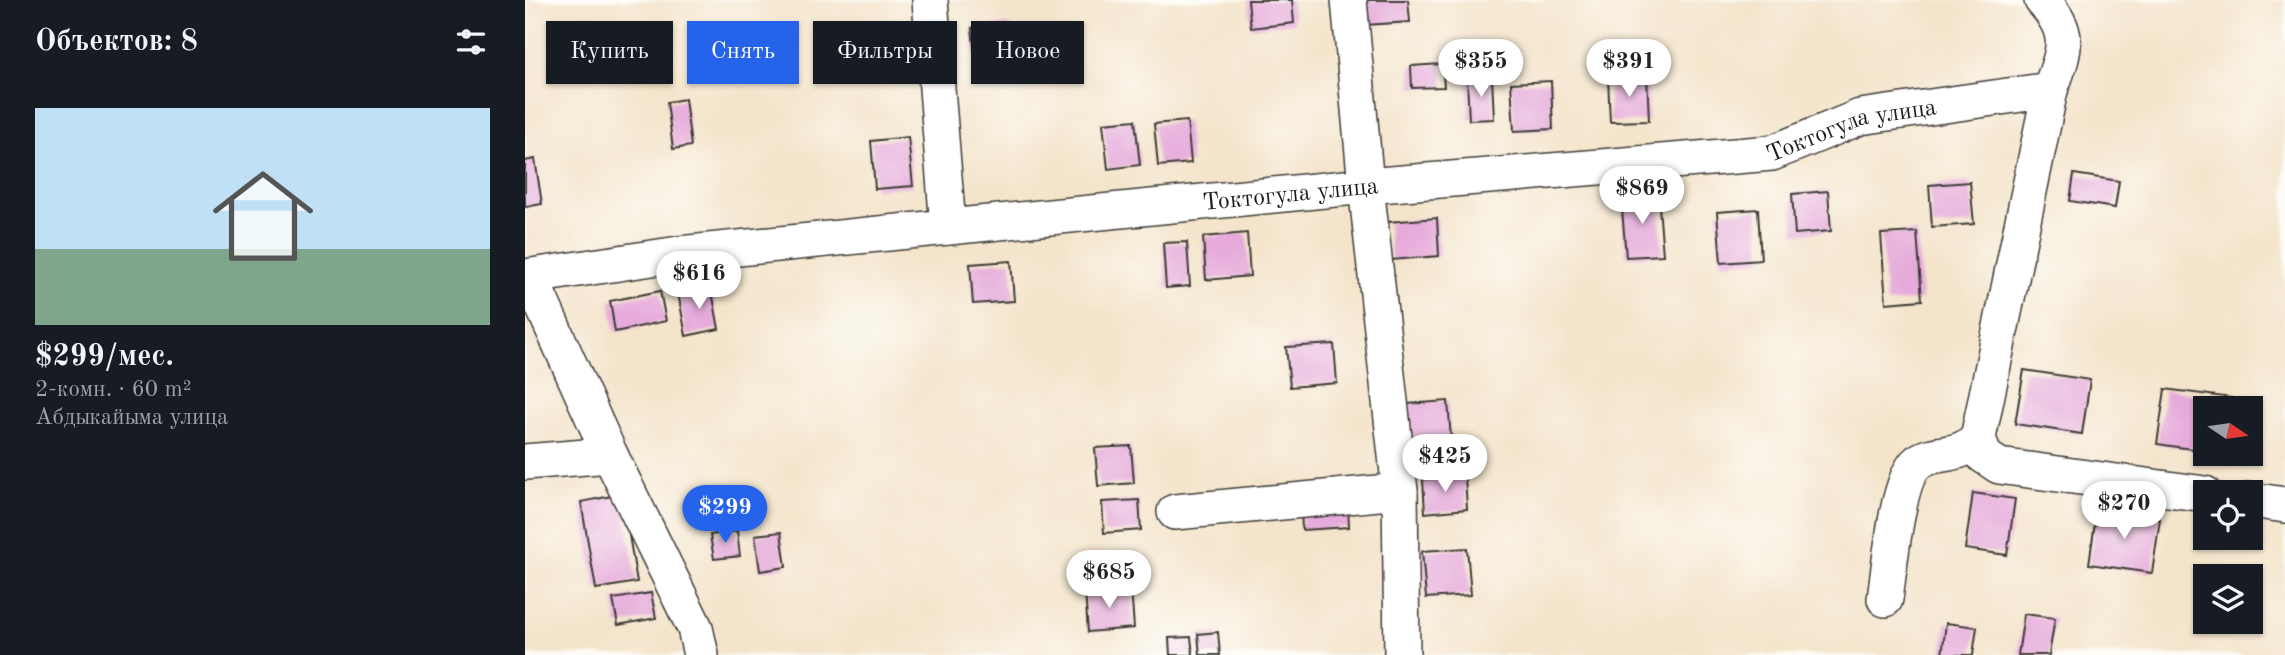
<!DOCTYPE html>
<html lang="ru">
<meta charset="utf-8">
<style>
:root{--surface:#171b24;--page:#242831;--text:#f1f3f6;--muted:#9ea1a6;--line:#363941;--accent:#2563eb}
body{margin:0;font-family:"Old Standard TT",serif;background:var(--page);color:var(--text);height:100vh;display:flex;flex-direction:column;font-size:26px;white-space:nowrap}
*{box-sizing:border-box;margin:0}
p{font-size:23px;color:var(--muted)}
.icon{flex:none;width:38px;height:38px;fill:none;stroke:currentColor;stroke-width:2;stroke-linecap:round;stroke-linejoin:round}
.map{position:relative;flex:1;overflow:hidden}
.details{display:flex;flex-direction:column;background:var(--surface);width:525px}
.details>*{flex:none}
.banner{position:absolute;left:21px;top:21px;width:665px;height:63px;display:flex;gap:14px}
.needle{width:46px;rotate:103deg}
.controls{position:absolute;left:1668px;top:396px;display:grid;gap:14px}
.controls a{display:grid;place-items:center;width:70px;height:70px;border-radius:0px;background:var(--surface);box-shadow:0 2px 5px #0004;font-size:35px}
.price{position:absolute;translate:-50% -60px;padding:0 16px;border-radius:24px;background:#fff;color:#222;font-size:23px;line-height:46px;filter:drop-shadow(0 2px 4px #0008)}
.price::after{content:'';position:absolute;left:50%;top:42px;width:21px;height:16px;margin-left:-10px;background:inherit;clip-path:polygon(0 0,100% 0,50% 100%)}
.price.current{background:var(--accent);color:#fff}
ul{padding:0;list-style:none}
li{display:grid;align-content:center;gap:14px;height:371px;padding:0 35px}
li+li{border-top:2px solid var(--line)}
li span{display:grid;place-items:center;height:217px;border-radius:0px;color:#555}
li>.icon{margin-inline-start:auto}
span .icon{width:126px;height:126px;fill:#fffc;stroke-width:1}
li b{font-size:30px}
h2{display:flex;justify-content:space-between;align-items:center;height:84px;padding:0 35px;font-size:30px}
.pill{padding:0 24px;border-radius:0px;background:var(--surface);box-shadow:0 2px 5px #0004;font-size:24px;line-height:63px}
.pill.current{background:var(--accent);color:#fff}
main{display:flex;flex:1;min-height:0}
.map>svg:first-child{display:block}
.building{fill:#e6abdb}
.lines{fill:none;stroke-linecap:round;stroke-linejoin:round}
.minor-casing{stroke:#3c3a36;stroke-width:38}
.minor{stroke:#fff;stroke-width:35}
.labels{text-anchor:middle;stroke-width:5;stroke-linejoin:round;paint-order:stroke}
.street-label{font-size:24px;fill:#1c1c1c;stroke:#fdfcf7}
</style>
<main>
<section class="details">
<h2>Объектов: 8<svg class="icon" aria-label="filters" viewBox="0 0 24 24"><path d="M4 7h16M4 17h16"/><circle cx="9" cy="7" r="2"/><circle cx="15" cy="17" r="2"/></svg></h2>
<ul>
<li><span style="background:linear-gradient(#bfe0f5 65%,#7fa58c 0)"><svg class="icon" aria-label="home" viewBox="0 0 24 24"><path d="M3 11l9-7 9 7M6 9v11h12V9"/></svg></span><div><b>$299/мес.</b><p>2-комн. · 60 m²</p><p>Абдыкайыма улица</p></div></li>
</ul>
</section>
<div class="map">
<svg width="1760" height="655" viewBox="0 0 1760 655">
<rect width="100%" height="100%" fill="#fdfcf7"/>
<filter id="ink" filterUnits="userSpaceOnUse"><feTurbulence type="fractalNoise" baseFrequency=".0143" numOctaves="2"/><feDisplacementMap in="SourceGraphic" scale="14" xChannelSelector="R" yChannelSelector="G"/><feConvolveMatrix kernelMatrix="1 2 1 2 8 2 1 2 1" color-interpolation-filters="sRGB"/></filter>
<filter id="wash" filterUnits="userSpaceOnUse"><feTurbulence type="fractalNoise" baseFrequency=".00686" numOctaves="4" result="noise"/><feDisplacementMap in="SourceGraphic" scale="28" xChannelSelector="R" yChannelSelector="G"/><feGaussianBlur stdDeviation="1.57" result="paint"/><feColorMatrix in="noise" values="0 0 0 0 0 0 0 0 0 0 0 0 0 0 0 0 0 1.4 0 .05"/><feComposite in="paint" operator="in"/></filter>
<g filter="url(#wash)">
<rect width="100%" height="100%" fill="#f4e4cb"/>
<g id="blocks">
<g class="building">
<path d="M723 0H767L769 23 726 28Z"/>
<path d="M838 0H883L885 22 840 25Z"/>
<path d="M485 24 489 61 451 65 447 28Z"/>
<path d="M917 64 919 87 887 88 886 66Z"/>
<path d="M1122 76 1124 121 1085 122 1083 78Z"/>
<path d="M967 77 969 119 944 120 942 79Z"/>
<path d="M1026 81 1028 129 989 131 986 83Z"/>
<path d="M160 99 166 146 148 149 142 102Z"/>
<path d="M610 120 615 165 583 169 578 123Z"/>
<path d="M662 121 666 163 633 166 629 124Z"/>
<path d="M383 137 388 186 350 189 346 141Z"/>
<path d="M10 159 17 204 0 207V161Z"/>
<path d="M1549 174 1594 181 1590 208 1545 201Z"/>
<path d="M1445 182 1449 224 1407 227 1404 185Z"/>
<path d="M1303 191 1306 231 1270 234 1267 194Z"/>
<path d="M1133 194 1138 255 1101 257 1096 197Z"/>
<path d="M1233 209 1236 260 1196 263 1192 212Z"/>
<path d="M912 218 914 256 866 260 863 222Z"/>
<path d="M1392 232 1397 300 1361 303 1356 234Z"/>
<path d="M722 233 725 276 681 280 678 237Z"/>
<path d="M662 242 665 286 641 288 638 243Z"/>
<path d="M486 261 489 301 448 304 445 264Z"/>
<path d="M186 286 194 329 161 336 153 293Z"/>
<path d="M135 291 141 321 90 332 85 301Z"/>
<path d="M809 344 812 383 765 387 761 347Z"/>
<path d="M1499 370 1565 380 1557 434 1490 424Z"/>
<path d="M1640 389 1707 398 1706 408H1680V451L1632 444Z"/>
<path d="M923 401 927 452 886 455 882 404Z"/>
<path d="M606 446 609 483 573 486 570 448Z"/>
<path d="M940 475 942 509 900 513 898 479Z"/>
<path d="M1448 493 1490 499 1482 555 1440 549Z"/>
<path d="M97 494 112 582 71 589 56 502Z"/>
<path d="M614 500 616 530 579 533 577 502Z"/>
<path d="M823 506 824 527 777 530 776 509Z"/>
<path d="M1572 509 1635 519 1627 573 1564 564Z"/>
<path d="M212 531 215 556 189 559 185 535Z"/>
<path d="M256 532 261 567 235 571 230 535Z"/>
<path d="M942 548 946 595 901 598 897 551Z"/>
<path d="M606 587 609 628 563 632 560 591Z"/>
<path d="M126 593 131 618 93 625 88 599Z"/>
<path d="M1499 614 1530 618 1524 655H1493Z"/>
<path d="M1421 623 1452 627 1448 655H1417Z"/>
<path d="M693 632 695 655H675L673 634Z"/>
<path d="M666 637 668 655H645L644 638Z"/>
</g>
</g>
</g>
<g filter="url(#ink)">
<use href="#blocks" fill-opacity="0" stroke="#3c3a36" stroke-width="2"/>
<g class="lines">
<g class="minor-casing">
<g id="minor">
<path d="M405 0 423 227"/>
<path d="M824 0 841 186 875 491 877 655"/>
<path d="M1517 0C1548 35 1540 49 1525 90L1453 438 1459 456 1474 466 1680 494"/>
<path id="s1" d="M0 277 154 254 423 227 841 186 1247 153 1335 117 1525 90"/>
<path d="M5 277 85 455 170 628 176 655"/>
<path d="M0 462 85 455"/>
<path d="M1726 500 1760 505"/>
<path d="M650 512 875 491"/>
<path d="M1360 599C1364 571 1372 478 1393 462 1407 452 1426 456 1440 448 1445 445 1449 441 1453 438"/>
</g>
</g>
<use href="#minor" class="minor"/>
</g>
</g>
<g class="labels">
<g class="street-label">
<text dy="8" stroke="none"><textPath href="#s1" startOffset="1337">Токтогула улица</textPath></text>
<text dy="8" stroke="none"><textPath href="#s1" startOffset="770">Токтогула улица</textPath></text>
</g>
</g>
</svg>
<div class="controls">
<a><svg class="needle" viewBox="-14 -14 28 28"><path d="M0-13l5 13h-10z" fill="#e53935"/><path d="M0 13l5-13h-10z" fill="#9ea1a6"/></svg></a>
<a><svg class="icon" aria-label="locate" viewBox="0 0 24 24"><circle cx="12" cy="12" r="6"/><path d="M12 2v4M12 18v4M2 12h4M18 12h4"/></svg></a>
<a><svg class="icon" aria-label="layers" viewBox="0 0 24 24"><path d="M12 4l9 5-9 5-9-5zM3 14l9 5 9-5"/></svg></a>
</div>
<b class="price" style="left:956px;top:99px">$355</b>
<b class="price" style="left:1104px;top:99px">$391</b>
<b class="price" style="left:1117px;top:226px">$869</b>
<b class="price" style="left:174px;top:311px">$616</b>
<b class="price" style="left:920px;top:494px">$425</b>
<b class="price" style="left:1599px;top:541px">$270</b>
<b class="price current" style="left:200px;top:545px">$299</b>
<b class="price" style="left:584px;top:610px">$685</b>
<div class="banner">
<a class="pill">Купить</a>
<a class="pill current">Снять</a>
<a class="pill">Фильтры</a>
<a class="pill">Новое</a>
</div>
</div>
</main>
